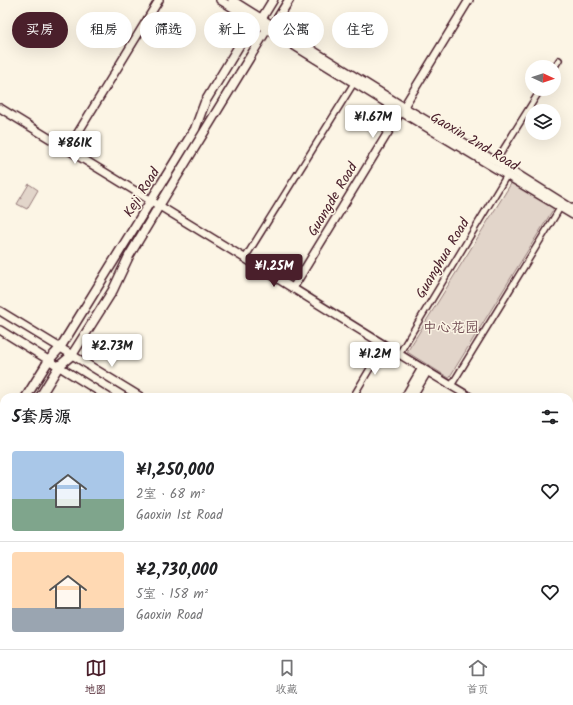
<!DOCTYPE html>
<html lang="zh">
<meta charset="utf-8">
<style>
:root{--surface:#fff;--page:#f2f2f2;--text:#202124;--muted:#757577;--line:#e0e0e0;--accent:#4a1f2b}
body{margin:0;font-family:Kalam,"LXGW WenKai TC",sans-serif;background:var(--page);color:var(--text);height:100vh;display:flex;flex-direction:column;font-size:15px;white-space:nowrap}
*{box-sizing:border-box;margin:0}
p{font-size:13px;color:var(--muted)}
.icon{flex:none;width:22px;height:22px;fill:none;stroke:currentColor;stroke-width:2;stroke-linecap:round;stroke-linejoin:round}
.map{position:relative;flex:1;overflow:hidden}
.side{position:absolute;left:0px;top:393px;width:573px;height:256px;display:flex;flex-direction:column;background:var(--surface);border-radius:12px 12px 0 0;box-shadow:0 4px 16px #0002}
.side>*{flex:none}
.hud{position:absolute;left:12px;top:12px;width:549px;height:36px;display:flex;gap:8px}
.needle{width:26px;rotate:93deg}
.fabs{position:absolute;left:525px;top:60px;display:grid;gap:8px}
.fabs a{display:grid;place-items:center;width:36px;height:36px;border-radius:50%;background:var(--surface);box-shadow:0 4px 16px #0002;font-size:20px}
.price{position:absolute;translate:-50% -34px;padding:0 9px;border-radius:4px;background:#fff;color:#222;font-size:13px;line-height:26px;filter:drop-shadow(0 1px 2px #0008)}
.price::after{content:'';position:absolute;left:50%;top:24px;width:12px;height:9px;margin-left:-6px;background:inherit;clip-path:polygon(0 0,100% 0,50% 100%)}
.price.current{background:var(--accent);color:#fff}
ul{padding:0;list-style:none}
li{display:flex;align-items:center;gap:12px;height:100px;padding:0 12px}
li+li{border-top:1px solid var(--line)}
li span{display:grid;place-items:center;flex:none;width:112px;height:80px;border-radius:4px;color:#555}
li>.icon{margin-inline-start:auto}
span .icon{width:48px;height:48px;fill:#fffc;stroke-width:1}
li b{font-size:17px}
h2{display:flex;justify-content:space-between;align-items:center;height:48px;padding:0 12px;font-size:17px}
.pill{padding:0 14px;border-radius:18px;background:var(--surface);box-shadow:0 4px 16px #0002;font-size:14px;line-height:36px}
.pill.current{background:var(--accent);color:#fff}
.tabs{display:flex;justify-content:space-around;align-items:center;height:56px;border-top:1px solid var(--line);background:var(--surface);font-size:11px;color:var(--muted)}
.tabs a{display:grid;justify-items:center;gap:2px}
.tabs .current{color:var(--accent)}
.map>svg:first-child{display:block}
.green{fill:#e2d5ca;stroke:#967a7a}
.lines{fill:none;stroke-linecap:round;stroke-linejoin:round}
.street-casing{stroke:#4a1f2b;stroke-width:8}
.secondary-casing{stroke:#4a1f2b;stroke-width:10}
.primary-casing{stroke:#4a1f2b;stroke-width:11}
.street{stroke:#fcf5e5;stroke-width:5}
.secondary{stroke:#fcf5e5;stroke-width:7}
.primary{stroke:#fcf5e5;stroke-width:8}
.labels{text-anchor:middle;stroke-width:3;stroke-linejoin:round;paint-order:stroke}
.street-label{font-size:14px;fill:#4a1f2b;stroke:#fcf5e5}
.park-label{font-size:14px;fill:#704c53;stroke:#fcf5e5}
</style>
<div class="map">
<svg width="573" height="649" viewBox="0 0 573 649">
<rect width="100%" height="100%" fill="#fcf5e5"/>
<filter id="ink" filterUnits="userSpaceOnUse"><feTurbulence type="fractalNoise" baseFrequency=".025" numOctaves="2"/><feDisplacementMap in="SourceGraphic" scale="8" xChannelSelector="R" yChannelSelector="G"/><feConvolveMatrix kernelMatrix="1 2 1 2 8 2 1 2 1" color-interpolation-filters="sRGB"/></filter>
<g filter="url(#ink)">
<g class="green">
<path d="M512 182 554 208 449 378 407 352Z"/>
<path d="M29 184 38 190 27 209 17 204Z"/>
</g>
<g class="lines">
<g class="street-casing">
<g id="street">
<path d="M554 68 559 60"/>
<path d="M496 161 541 89"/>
<path d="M245 258 354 83"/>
<path d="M399 354 507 175"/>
<path d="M451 386 560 208"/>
<path d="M353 397 384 345"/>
<path d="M83 649 85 645"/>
<path d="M482 649 484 645"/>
</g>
</g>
<g class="secondary-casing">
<g id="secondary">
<path d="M220 0 401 112 573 215"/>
<path d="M232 0 404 107 514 172 573 209"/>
<path d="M0 108C82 158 164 208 246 259 320 305 394 352 470 397"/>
<path d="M68 149 159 0"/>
<path d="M293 288 469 0"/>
<path d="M0 311 141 397"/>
<path d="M0 330 108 397"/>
<path d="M405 397 422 368"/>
<path d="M412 397 427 372"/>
<path d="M569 456 573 458"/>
<path d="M515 645 522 649"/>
<path d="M545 645 552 649"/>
<path d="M257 649 260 645"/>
</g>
</g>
<g class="primary-casing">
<g id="primary">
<path d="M26 397 49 360 60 348 195 129 205 102 254 21 262 18 273 0"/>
<path d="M40 397 59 366 72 355 113 290 129 256 159 206 267 29 273 26 289 0"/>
<path d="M0 441 4 433"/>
<path d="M0 467 4 458"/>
</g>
</g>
<use href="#street" class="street"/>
<use href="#secondary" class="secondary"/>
<use href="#primary" class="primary"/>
</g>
</g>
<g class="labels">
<g class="street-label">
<text transform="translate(475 141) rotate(31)" y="5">Gaoxin 2nd Road</text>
<text transform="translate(141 192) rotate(-58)" y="5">Keji Road</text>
<text transform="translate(332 199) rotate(-59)" y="5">Guangde Road</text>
<text transform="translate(442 258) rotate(-59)" y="5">Guanghua Road</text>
</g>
<g class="park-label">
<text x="451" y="332">中心花园</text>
</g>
</g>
</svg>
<div class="fabs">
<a><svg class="needle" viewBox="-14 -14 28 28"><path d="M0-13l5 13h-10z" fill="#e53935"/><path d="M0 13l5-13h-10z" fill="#757577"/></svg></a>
<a><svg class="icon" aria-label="layers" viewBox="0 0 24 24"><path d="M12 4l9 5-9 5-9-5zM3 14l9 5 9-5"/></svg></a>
</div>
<b class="price" style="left:373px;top:139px">¥1.67M</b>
<b class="price" style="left:75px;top:165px">¥861K</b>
<b class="price current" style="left:274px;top:288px">¥1.25M</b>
<b class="price" style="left:112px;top:368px">¥2.73M</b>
<b class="price" style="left:375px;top:376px">¥1.2M</b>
<div class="hud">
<a class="pill current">买房</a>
<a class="pill">租房</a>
<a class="pill">筛选</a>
<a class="pill">新上</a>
<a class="pill">公寓</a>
<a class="pill">住宅</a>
</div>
<section class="side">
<h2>5套房源<svg class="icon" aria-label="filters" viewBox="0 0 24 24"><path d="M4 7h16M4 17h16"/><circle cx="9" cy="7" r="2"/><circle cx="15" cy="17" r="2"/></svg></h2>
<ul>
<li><span style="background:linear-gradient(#a9c7e8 60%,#7fa58c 0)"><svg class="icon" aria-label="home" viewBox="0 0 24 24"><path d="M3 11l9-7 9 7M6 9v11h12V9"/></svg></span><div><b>¥1,250,000</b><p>2室 · 68 m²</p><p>Gaoxin 1st Road</p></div><svg class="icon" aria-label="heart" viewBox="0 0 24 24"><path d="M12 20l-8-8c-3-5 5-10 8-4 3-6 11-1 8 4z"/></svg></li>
<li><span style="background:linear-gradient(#ffd9b3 70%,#9aa5b1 0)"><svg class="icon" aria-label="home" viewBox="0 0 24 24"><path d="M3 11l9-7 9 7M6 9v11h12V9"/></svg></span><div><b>¥2,730,000</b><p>5室 · 158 m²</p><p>Gaoxin Road</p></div><svg class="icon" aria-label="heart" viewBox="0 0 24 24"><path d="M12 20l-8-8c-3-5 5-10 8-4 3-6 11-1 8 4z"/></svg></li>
</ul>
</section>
</div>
<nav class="tabs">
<a class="current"><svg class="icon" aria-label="map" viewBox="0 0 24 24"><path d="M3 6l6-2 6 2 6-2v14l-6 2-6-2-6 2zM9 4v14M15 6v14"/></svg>地图</a>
<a><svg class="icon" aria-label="saved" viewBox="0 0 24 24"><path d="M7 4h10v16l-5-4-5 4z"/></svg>收藏</a>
<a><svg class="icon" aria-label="home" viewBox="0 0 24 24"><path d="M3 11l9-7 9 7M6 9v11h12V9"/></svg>首页</a>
</nav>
